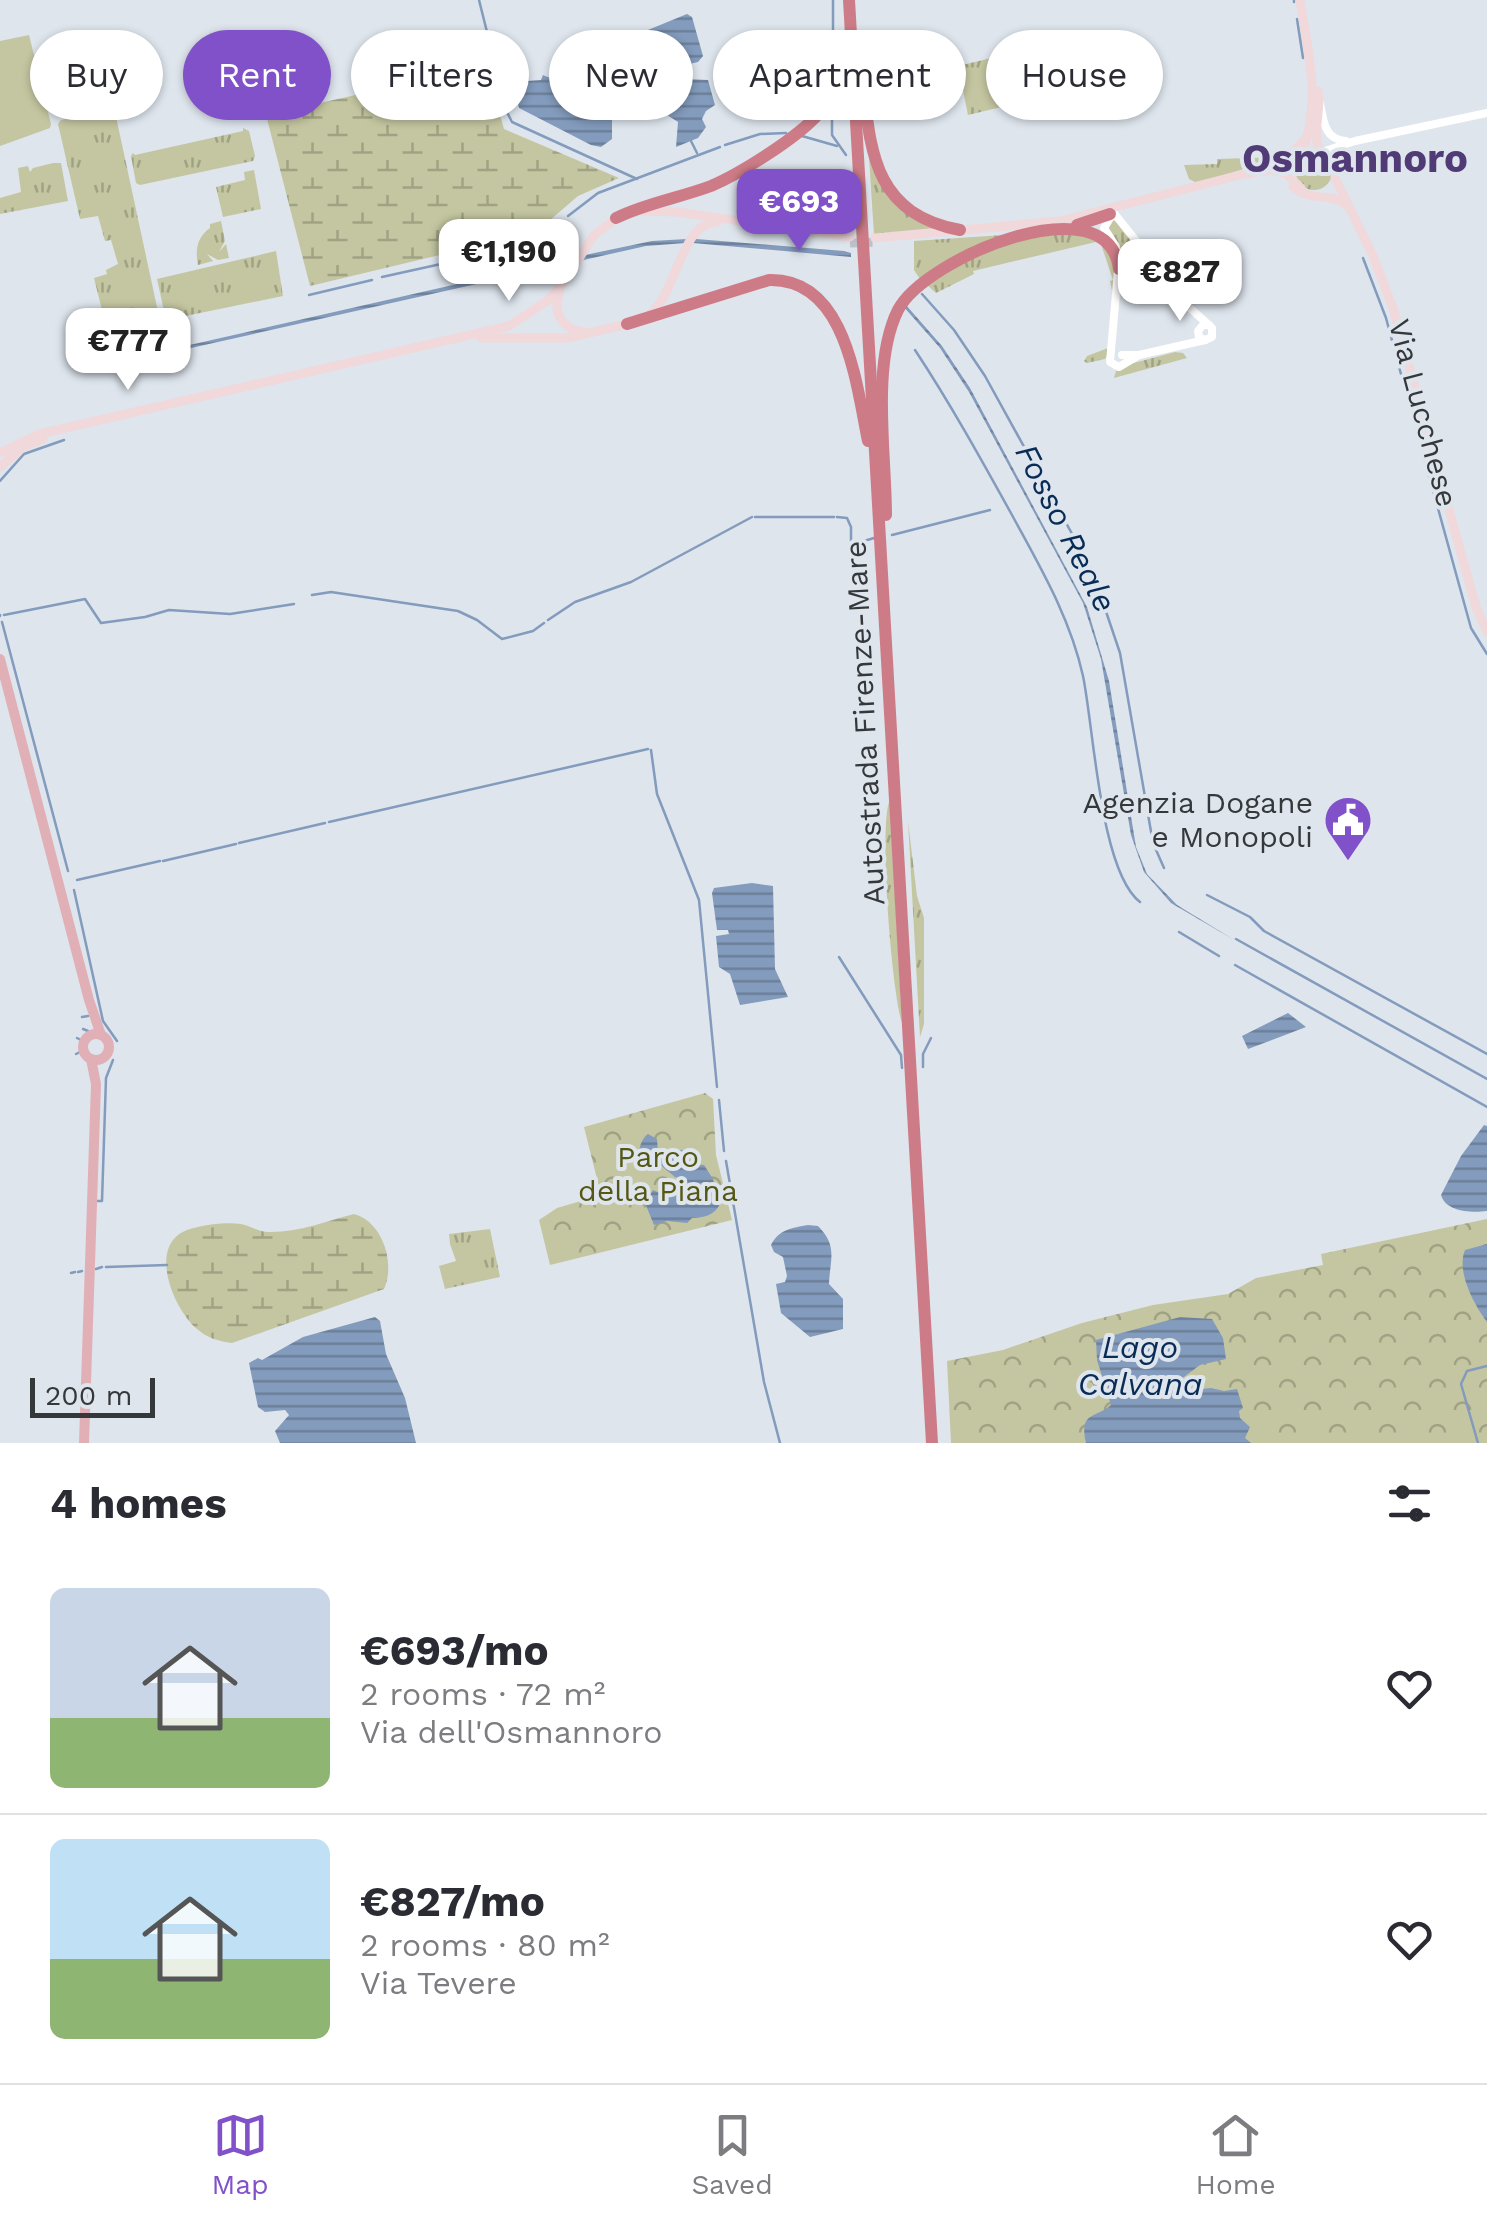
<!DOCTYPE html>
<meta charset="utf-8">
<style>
:root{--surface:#fff;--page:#f7f7f7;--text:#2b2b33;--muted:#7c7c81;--line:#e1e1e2;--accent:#8151c9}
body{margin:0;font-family:"Work Sans",sans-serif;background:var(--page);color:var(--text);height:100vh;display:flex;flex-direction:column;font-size:38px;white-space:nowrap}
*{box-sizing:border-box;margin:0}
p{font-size:32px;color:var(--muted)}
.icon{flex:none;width:55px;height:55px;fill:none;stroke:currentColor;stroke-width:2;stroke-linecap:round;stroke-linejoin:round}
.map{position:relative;height:1443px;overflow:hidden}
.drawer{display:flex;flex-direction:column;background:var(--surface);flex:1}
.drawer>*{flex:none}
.banner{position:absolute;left:30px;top:30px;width:1428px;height:90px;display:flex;gap:20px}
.scale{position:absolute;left:30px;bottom:25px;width:125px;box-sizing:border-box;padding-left:10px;border:5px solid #35383b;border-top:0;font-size:28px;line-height:35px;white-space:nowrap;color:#35383b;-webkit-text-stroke:8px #dee5ed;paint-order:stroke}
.price{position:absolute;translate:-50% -85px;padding:0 22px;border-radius:20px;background:#fff;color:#222;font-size:32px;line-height:65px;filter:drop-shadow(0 2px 5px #0008)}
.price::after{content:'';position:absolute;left:50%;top:60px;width:30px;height:22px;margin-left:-15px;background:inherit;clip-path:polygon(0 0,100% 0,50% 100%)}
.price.selected{background:var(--accent);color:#fff}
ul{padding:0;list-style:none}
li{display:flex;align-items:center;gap:30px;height:250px;padding:0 50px}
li+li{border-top:2px solid var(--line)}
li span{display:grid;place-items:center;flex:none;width:280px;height:200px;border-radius:15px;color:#555}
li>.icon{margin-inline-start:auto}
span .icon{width:120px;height:120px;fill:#fffc;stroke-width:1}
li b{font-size:42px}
h2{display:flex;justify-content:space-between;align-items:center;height:120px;padding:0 50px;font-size:42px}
.pill{padding:0 35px;border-radius:45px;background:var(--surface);box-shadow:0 2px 8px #0004;font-size:35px;line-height:90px}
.pill.selected{background:var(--accent);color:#fff}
.tab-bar{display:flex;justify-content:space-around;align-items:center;height:140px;border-top:2px solid var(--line);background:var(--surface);font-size:28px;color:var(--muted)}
.tab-bar a{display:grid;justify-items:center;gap:5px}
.tab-bar .selected{color:var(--accent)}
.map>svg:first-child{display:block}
.grass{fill:url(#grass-tufts)}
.wetland{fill:url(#wetland-marsh)}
.park{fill:url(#park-crowns)}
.pitch{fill:#c4c6a1}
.water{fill:url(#water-rules)}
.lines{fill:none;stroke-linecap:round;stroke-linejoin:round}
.stream{stroke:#839bbc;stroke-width:2.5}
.secondary-tunnel{stroke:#bcc2c9;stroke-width:9;stroke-dasharray:9 4.5;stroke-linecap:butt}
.tertiary{stroke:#fff;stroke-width:8}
.secondary{stroke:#f0d8db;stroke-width:9}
.primary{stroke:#e1b0b7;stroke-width:10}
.motorway{stroke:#cd7c87;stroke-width:12}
.labels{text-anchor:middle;stroke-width:8;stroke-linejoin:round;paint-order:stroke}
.street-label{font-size:30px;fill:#35383b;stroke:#dee5ed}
.poi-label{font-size:30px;fill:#35383b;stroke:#dee5ed;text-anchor:end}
.park-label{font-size:30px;fill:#555714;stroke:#dee5ed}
.water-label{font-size:32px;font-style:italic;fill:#092c57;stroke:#dee5ed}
.district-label{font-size:40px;font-weight:bold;fill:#513b77;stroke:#dee5ed}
</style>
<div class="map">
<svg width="1487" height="1443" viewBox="0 0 1487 1443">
<defs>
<pattern id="grass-tufts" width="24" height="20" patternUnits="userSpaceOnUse" patternTransform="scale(2.5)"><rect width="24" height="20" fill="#c4c6a1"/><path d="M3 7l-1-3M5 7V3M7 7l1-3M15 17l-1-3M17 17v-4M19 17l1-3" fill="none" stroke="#a0a284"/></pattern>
<pattern id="wetland-marsh" width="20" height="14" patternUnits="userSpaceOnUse" patternTransform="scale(2.5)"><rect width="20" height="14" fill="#c4c6a1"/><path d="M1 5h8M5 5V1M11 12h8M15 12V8" fill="none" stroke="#a0a284"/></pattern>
<pattern id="park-crowns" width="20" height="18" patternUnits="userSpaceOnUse" patternTransform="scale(2.5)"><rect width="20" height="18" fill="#c4c6a1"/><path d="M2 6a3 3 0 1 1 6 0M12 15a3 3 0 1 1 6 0" fill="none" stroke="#a0a284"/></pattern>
<pattern id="water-rules" width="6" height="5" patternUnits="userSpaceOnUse" patternTransform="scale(2.5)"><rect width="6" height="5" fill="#839bbc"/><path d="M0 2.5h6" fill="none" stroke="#6c7f9a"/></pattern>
</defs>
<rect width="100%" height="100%" fill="#dee5ed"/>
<g class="grass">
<path d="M1004 55 1008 57 1018 103 968 115 958 66Z"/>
<path d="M110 110 115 112 160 321 108 334 94 278 107 274 106 270 118 264 111 240 105 241 98 216 80 219 58 124 61 120Z"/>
<path d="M243 128 249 131 255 156 253 161 140 185 136 183 131 156 133 153 135 155 243 131Z"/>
<circle cx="1314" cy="172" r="18"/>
<path d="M869 157 881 182 940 229 874 235Z"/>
<path d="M1284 157 1197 183 1189 179 1184 165 1217 164V159Z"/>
<path d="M53 163H61L68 201 0 214V198L21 192 18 168 28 166 30 172 33 168Z"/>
<path d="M254 170 261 209 223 217 216 187 245 180 244 172Z"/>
<path d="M1110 220 1118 221 1152 265 1138 263 1122 274 1121 250 1106 229Z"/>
<path d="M221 221 225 241 219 252 226 244 229 258 218 260 207 254 213 261 198 265C195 250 197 237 210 228V224Z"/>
<path d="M1074 231C1136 233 1113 312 1109 352L1105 359 1087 363 1084 361 1087 356 1108 348 1113 295 1110 281 1113 280 1100 241 973 271 974 274 936 293 925 283C967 246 1021 238 1074 231Z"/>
<path d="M1003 235 920 279 914 270V241Z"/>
<path d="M276 251 283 296 166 320 157 279Z"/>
<path d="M1175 352 1183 353 1187 358 1114 378 1116 371 1130 364Z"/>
<path d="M890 800 902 1023C892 997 878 822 890 800Z"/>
<path d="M908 821 917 896 924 918V1024L920 1037Z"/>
<path d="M490 1229 500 1277 445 1289 439 1266 456 1261 450 1244 449 1234Z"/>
</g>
<g class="wetland">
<path d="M486 66 504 129 619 178 578 196 536 232 310 286 266 115Z"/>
<path d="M354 1214C382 1221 396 1263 384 1289L232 1343C218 1341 207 1338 197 1329 173 1309 147 1245 187 1230 203 1225 224 1222 241 1224 251 1226 260 1233 271 1232 299 1232 327 1221 354 1214Z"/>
</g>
<g class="park">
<path d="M705 1093 713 1099 716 1155 732 1220 550 1265 539 1220 557 1208 601 1195 584 1127Z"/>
<path d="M1487 1219V1443H951L947 1361 1003 1350 1082 1323 1153 1305 1228 1294 1256 1278 1323 1265 1321 1254Z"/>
</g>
<path class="pitch" d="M29 35 51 124 50 128 0 146V41Z"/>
<g class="water">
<path d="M687 14 692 17 703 56 698 62 681 66 678 72 685 79 708 80 715 105 706 111 702 119 706 127 698 138 676 147 678 122 667 115 650 118 619 108 612 116V139L601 147 591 145 519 108 516 96 527 81 541 80 543 75C557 83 568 72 576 61L589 64 604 48Z"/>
<path d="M687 239 685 243 646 246 173 352 172 349 585 255 652 241Z"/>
<path d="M696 239 844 251 851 253V257L693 243Z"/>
<path d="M905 304 942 346 970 388 1087 607 1109 681 1136 847 1147 874 1177 905 1236 941 1171 903 1144 872 1131 835 1101 659 1083 603 969 392 940 348 903 306Z"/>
<path d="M752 883 773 886 775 969 788 997 740 1005 730 974 719 967 716 936 729 934 728 930H717L712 893 714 888Z"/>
<path d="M1288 1013 1306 1027 1248 1049 1242 1036Z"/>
<path d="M1484 1125 1487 1126V1211C1471 1213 1446 1212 1441 1195L1461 1156Z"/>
<path d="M648 1134 657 1139 658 1152 683 1150 692 1164 704 1165 713 1179 720 1204C715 1215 703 1218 692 1218L687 1223 667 1221 654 1225 645 1203 653 1190 660 1193 677 1184 681 1178 675 1177 658 1163 640 1168C637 1157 639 1140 648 1134Z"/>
<path d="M808 1225 818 1226C838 1246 830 1259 829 1284L843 1299V1329L810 1337 781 1313 776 1284 785 1282 787 1276 783 1257 774 1252 771 1245C779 1229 792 1228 808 1225Z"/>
<path d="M1487 1244V1322C1474 1305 1456 1271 1465 1250Z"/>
<path d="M375 1317 380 1321 386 1354 405 1398 416 1443H280L275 1431 289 1415 285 1410 265 1412 258 1407 249 1363 258 1358 262 1360 303 1337Z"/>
<path d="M1180 1317 1212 1319 1223 1338 1226 1359 1200 1365 1169 1388 1175 1392 1211 1388 1224 1391 1237 1389 1243 1408 1239 1411 1240 1418 1250 1427 1245 1438 1251 1443H1086C1079 1411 1095 1419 1111 1405L1097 1360 1096 1340Z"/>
</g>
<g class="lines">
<g class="stream">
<path d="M479 0 507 112 512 122 637 179"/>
<path d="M1294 0V2"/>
<path d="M1297 19 1303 58"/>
<path d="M833 80V0"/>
<path d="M832 104V135L846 155"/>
<path d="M802 136 837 146"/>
<path d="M691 141 697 153"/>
<path d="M725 145 760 134 786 133"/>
<path d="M568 216 598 193 720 147"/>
<path d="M1363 258 1386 318 1409 404"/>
<path d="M461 260 527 245 560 224"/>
<path d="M382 277 450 262"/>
<path d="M922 294 954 330 985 376 1092 570 1120 653 1153 843 1164 868"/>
<path d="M309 295 372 280"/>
<path d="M915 350C950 403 981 459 1012 515 1040 567 1070 617 1083 676 1094 729 1100 871 1140 902"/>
<path d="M1423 454 1471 628 1487 654"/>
<path d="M0 481 24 454 64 440"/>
<path d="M755 517H834"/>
<path d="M837 517 847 518 851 527V545L874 538"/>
<path d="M892 535 990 510"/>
<path d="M312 595 331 592 458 611 477 620 502 639 533 631 544 623"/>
<path d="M0 615V616"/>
<path d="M4 615 85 599 101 623 145 617 169 610 230 614 294 604"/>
<path d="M548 620 575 602 631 582 752 517"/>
<path d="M2 622 68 871"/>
<path d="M651 750 657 794 699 900 717 1087"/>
<path d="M329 822 648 749"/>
<path d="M239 843 325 823"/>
<path d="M163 861 236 844"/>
<path d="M77 880 160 861"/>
<path d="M74 890 103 1021 117 1041"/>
<path d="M1207 895 1250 917 1264 931 1487 1054"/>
<path d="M1179 932 1219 956"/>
<path d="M1236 939 1487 1079"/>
<path d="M839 957 901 1055 902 1068"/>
<path d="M1235 965 1487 1107"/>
<path d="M82 1017 88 1016"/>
<path d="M83 1029 88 1031"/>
<path d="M77 1038 81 1040"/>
<path d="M76 1054 80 1052"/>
<path d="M923 1067V1054L931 1038"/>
<path d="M719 1100 724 1151"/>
<path d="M726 1161 764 1382 780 1443"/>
<path d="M96 1201H102L106 1078 113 1060"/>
<path d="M106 1267 167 1265"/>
<path d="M96 1269 102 1267"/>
<path d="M78 1272 82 1271"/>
<path d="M71 1273 75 1272"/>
<path d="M1478 1443 1461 1384 1467 1371 1487 1366"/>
</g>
<path class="secondary-tunnel" d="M850 243 876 242"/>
<g class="tertiary">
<path d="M1320 104C1324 122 1324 139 1346 141"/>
<path d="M1322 152 1355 141 1487 113"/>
<path d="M1113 212 1190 308 1212 328V337L1205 340"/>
<path d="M1112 215 1104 228 1116 247 1119 259 1110 362 1119 367 1139 355"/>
<path d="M1205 340 1199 337 1198 331 1203 325H1209"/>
<path d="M1122 355H1139L1205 340"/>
</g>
<g class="secondary">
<path d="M1300 0C1309 57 1321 99 1302 155"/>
<path d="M1318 91C1322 111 1311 134 1320 151"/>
<path d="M1269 166 1290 156 1304 140"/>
<path d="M1275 171 1285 173 1301 188"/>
<path d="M1293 187C1310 202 1329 192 1347 205"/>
<path d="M642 211 677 212 850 237"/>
<path d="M875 238 1060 221 1244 174 1287 167 1312 151C1328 151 1338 162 1335 178L1373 256 1393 308 1476 607 1487 632"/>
<path d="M560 291C551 313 563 331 586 332"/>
<path d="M651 313C677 292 681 222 717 222"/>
<path d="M481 338H567L628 324"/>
<path d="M0 453 39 434 509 326 547 301 564 282 594 235 617 218"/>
<path d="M0 467 23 447 43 439"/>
</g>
<g class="primary">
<path d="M0 659 89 1000 101 1035"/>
<circle cx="96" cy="1047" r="13"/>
<path d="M84 1443 96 1084 91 1059"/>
</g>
<g class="motorway">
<path d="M849 0 932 1443"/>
<path d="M860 61C871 139 865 212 960 230"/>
<path d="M616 218C646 203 679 198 711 186 730 178 748 167 765 156 807 129 841 103 846 50"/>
<path d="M1077 225 1110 214"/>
<path d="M627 324 769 280C846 278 856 383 868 441"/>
<path d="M886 515C886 455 871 364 898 310 925 258 1108 181 1119 269"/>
</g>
</g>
<defs>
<g id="civic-pin" transform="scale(2.5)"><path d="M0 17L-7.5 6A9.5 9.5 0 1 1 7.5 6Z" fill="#8151c9" stroke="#dee5ed"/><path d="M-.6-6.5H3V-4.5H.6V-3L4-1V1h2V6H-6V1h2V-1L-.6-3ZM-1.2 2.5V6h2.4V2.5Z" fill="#fff"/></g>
</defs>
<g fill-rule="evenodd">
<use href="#civic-pin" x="1348" y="820"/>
</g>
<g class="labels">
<g class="street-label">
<text transform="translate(1423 413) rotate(75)" y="10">Via Lucchese</text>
<text transform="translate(865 723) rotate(-93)" y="10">Autostrada Firenze-Mare</text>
</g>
<g class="poi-label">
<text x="1313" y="813">Agenzia Dogane<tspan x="1313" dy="34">e Monopoli</tspan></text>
</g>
<g class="park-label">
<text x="658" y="1167">Parco<tspan x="658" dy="34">della Piana</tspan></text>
</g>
<g class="water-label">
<text transform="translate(1066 528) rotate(63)" y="11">Fosso Reale</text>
<text x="1140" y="1358">Lago<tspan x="1140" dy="37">Calvana</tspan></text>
</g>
<g class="district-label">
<text x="1355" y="172">Osmannoro</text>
</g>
</g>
</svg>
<div class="scale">200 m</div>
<b class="price selected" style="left:799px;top:254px">€693</b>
<b class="price" style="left:509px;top:304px">€1,190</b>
<b class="price" style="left:1180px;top:324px">€827</b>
<b class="price" style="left:128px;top:393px">€777</b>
<div class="banner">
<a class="pill">Buy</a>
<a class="pill selected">Rent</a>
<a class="pill">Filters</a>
<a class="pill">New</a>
<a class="pill">Apartment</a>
<a class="pill">House</a>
</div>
</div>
<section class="drawer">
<h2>4 homes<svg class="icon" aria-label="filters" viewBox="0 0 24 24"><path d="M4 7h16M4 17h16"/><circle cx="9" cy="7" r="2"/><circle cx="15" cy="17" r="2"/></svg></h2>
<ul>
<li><span style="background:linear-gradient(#c9d6e8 65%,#8fb573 0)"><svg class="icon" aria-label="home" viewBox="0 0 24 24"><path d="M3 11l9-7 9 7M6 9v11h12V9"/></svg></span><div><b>€693/mo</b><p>2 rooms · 72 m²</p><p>Via dell'Osmannoro</p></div><svg class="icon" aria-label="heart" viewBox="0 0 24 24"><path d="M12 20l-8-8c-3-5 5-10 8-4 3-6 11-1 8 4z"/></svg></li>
<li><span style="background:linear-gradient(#bfe0f5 60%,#8fb573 0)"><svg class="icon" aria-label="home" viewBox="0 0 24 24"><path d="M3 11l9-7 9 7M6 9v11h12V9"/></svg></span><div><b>€827/mo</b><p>2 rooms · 80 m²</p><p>Via Tevere</p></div><svg class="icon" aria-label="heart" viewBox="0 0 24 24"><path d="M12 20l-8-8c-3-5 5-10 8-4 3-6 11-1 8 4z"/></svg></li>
</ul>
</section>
<nav class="tab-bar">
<a class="selected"><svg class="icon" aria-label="map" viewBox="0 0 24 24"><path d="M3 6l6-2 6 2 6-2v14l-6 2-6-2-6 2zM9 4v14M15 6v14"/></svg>Map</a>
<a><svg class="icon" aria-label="saved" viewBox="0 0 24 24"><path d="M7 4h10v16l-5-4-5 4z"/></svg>Saved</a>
<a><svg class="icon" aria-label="home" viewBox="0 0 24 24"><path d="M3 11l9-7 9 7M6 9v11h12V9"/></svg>Home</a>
</nav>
